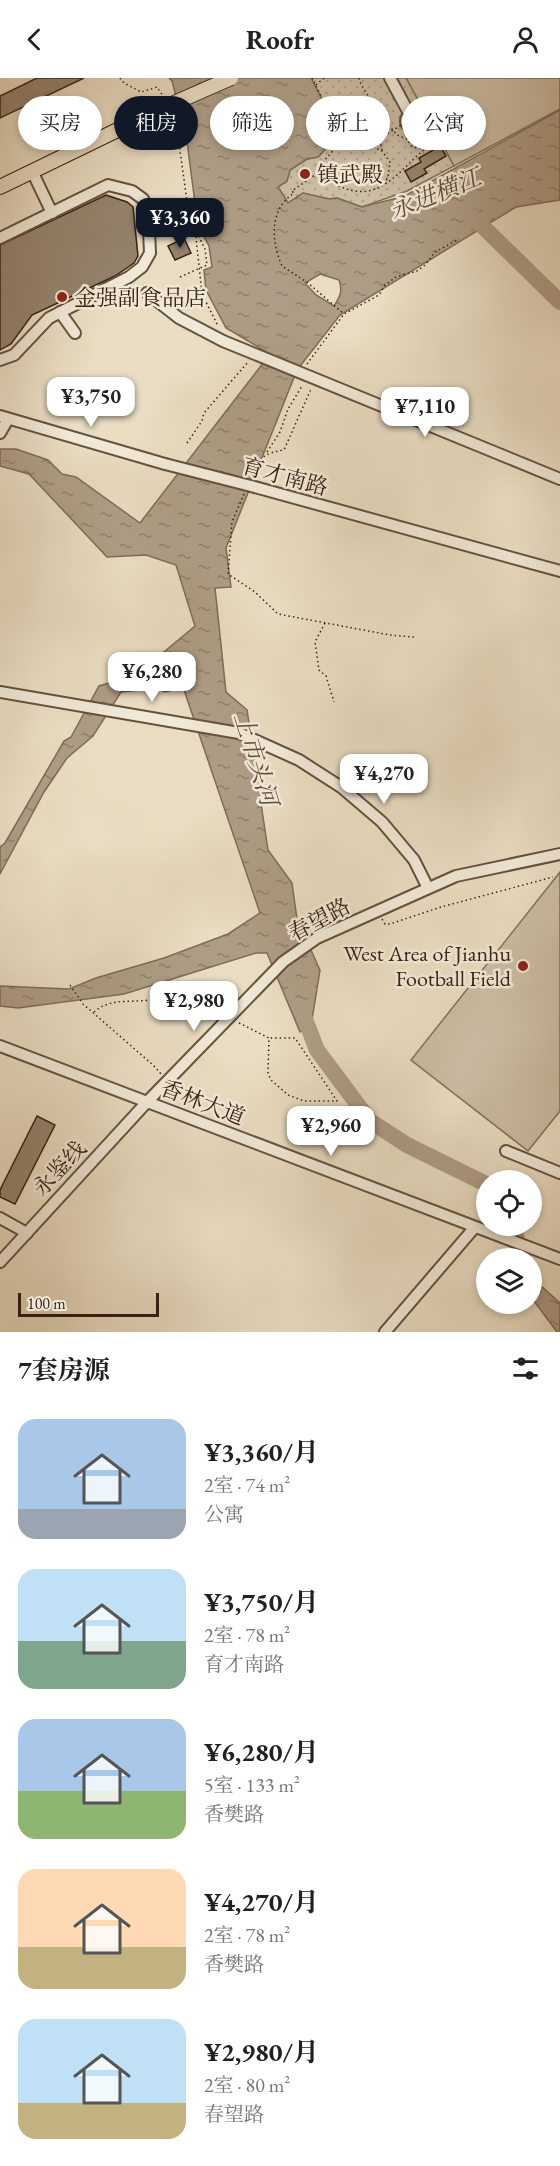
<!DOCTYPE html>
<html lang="zh">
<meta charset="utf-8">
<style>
:root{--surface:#fff;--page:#f2f2f2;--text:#202124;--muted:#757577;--accent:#111827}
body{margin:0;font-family:"EB Garamond","Noto Serif SC",serif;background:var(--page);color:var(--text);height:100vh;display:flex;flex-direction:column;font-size:22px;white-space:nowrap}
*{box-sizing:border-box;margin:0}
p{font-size:20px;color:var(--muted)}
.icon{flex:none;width:33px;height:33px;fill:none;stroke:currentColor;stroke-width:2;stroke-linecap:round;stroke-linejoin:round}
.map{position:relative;height:1254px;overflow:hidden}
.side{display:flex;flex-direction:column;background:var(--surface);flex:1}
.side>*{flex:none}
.hud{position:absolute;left:18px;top:18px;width:525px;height:54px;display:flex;gap:12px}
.fabs{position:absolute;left:476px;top:1092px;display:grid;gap:12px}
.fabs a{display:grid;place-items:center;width:66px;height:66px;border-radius:50%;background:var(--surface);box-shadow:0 3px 9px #0003;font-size:30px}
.scale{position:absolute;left:18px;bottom:15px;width:141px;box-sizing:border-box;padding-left:6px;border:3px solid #392211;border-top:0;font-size:16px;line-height:21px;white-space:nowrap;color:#392211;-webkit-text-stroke:4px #f1e9d8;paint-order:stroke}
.price{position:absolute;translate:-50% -51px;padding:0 14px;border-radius:12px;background:#fff;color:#222;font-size:20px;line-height:39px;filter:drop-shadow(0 2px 3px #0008)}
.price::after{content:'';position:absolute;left:50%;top:36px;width:18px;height:14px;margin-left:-9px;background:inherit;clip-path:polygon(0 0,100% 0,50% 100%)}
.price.active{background:var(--accent);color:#fff}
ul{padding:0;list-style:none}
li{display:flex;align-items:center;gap:18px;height:150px;padding:0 18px}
li span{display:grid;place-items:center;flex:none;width:168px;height:120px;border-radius:18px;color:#555}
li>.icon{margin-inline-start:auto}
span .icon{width:72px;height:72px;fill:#fffc;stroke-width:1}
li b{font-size:26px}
h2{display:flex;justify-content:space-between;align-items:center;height:72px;padding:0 18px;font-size:26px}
.pill{padding:0 21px;border-radius:27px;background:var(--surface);box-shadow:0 3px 9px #0003;font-size:21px;line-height:54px}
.pill.active{background:var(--accent);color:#fff}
header{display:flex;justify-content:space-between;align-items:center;height:78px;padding:0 18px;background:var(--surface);font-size:27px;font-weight:700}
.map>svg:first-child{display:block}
.grass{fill:#ccbda5;stroke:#82705b;stroke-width:1.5}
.park{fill:url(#park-dots);stroke:#82705b;stroke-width:1.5}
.water{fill:url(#water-ripples);stroke:#7f6c57;stroke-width:1.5;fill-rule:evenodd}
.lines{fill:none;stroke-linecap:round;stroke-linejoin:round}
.river{stroke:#ae9d86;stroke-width:16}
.building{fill:#95836e;stroke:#392211;stroke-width:1.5}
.minor-casing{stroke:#65513e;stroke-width:14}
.major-casing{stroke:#392211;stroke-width:16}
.path{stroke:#392211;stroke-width:1.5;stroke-dasharray:1.5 3;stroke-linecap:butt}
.minor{stroke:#f1e9d8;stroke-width:10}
.major{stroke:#eaddc3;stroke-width:14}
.minor-bridge-casing{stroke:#65513e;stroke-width:14;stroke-linecap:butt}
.major-bridge-casing{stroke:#392211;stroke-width:16;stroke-linecap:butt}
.minor-bridge{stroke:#f1e9d8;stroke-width:10}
.major-bridge{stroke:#eaddc3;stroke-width:14}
.poi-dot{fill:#8f2418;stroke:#f1e9d8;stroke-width:2}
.labels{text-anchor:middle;stroke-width:5;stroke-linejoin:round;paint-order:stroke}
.poi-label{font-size:22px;fill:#392211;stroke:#f1e9d8;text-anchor:start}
.street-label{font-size:22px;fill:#392211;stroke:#f1e9d8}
.water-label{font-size:24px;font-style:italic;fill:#624d3a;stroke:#f1e9d8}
</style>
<header><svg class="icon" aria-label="back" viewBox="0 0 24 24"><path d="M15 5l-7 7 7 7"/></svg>Roofr<svg class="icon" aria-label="person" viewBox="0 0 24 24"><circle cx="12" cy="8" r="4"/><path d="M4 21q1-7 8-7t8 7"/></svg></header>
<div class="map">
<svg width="560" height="1254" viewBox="0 0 560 1254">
<defs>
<pattern id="park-dots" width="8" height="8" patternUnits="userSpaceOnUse" patternTransform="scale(1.5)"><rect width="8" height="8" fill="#ccbda5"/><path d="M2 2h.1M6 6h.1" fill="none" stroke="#b0a28d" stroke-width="1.8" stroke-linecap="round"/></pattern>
<pattern id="water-ripples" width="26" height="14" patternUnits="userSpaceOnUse" patternTransform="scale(1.5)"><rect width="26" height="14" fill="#ae9d86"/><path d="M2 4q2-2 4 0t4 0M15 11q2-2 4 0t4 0" fill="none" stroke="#8f806c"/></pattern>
</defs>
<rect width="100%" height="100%" fill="#eaddc3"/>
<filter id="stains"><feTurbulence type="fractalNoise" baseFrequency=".00333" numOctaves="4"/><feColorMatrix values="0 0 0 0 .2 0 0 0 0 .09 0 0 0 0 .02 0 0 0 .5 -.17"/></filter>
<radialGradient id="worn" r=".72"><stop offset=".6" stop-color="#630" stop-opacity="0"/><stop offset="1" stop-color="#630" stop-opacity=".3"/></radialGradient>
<g class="grass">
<path d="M406 0H560V31L454 88Z"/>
<path d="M560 794V1033L528 1073 411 982Z"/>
</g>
<path class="park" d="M311 0H406L454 88 407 113 362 129 337 120 329 121 303 115 288 125 278 109 287 103 290 92 307 81 318 79C324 73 330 67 332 59 336 45 318 14 311 0Z"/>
<g class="water">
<path d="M169 0H311C318 14 336 45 332 59 330 67 323 73 318 79L307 81 290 92 287 103 278 109 288 125 303 115 329 121 337 120 362 129 405 118 560 32V122L516 129 340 237 297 292 226 470 231 509 215 510 226 614 247 632 268 772 292 805 297 841 320 892 311 948 300 954 267 875H256L124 916 18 930 0 928V908L69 911 96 900 164 880 228 856 260 835 183 609 165 614 157 610 121 614 93 658 67 680 44 714 0 796V769L5 765 64 663 71 659 99 608 109 605 112 601 121 602 128 596 124 593 129 587 138 593 152 588 158 579 195 548 176 487 146 477 107 479 29 396 0 388V371H16L48 382 62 396 76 399 140 445 270 276 226 250 206 212 204 192 212 189 209 168 198 148 186 56 172 3ZM320 196 339 202C343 213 340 219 334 228L316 217 305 205Z"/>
<path d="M531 1199 560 1225V1254H557L531 1219Z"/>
</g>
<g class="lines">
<g class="river">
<path d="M469 135 560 224"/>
<path d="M300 928 317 972 370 1043 407 1067 486 1106"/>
<path d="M514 1148 521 1180"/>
</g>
</g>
<g class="building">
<path d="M37 0H84L0 40V18Z"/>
<path d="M419 51 436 57 431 69 414 63Z"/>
<path d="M440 68 446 78 424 91 427 95 411 104 405 93 421 84 419 80Z"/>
<path d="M106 117 127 124 133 129 138 178 134 185 115 198 32 237 11 266 0 272V167Z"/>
<path d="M184 160 191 175 175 182 168 168Z"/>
<path d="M37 1038 55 1047 15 1126 0 1119V1112Z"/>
</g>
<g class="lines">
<g class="minor-casing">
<g id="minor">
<path d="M390 0 410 37"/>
<circle cx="412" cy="43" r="6"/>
<path d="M32 93 52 135"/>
<path d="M0 160 108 107 132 113 143 121 148 131 150 175 142 189 129 199 49 240 14 277 0 282"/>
<path d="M147 215 179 240 223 263 560 401"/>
<path d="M60 234 75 255"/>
<path d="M0 338 165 386"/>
<path d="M0 355 8 341"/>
<path d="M251 408 560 493"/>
<path d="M0 614 239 655 299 682 341 709 382 744 414 782 428 810"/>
<path d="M0 968 560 1181"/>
<path d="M506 1073 560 1095"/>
<path d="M0 1140 27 1155"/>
<path d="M0 1184 147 1024 283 884 317 860 456 798 560 776"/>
<path d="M385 1254 475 1149"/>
</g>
</g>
<g class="major-casing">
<path id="major" d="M0 109 163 30"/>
</g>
<g class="path">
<path d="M120 0 124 5 141 14 157 9 163 18"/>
<path d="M312 0 338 51C342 74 323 76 319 94L292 113 294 115C269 131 271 163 282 188L308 205 344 236"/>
<path d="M359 0C363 18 387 31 370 49"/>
<path d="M316 7 324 0"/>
<path d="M176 37 183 49 180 53 179 66 191 151 195 150 202 216 218 248"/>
<path d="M376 43 388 46 397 57 407 61 412 69 424 71"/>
<path d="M407 60 411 50"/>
<path d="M380 62 382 72"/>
<path d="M371 65 360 45 366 42 377 61"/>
<path d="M369 67 382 73 390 84 388 99 383 108"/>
<path d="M361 72 403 46"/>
<path d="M320 95C328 98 332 104 339 108 379 127 398 93 425 71"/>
<path d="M180 199 207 187 205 171 195 151"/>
<path d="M307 286 344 236 379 217 385 207 396 199 417 193 425 187 435 174 459 161"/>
<path d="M187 365 202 343 204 335 248 284"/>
<path d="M267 374 280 354 288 331 302 308"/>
<path d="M251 397C259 379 265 375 284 372L311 311"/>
<path d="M244 416 232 444 228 496 255 514 278 536 390 557 414 559"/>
<path d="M325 545 315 564 319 592 326 598 334 624"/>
<path d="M382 841 385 846H390L441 829 553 799"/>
<path d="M70 907 83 926 153 987 161 996"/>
<path d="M94 934C120 911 156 938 179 903"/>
<path d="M239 945 269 960 268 995 271 1002 288 1017 304 1023H337L295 960H269"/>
</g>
<use href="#minor" class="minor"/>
<use href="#major" class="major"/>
<g class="minor-bridge-casing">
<path id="minor-bridge" d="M165 386 251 408"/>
</g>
<g class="major-bridge-casing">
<path id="major-bridge" d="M163 30 231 0"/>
</g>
<use href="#minor-bridge" class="minor-bridge"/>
<use href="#major-bridge" class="major-bridge"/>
</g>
<g class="poi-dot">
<circle cx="305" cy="96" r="6"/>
<circle cx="62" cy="219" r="6"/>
<circle cx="523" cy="888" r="6"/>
</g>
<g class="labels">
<g class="poi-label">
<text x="317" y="104">镇武殿</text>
<text x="74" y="227">金强副食品店</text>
<text x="511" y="883" text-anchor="end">West Area of Jianhu<tspan x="511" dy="25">Football Field</tspan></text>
</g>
<g class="street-label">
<text transform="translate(285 398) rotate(15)" y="8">育才南路</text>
<text transform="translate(319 841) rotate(-28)" y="8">春望路</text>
<text transform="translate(203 1024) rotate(21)" y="8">香林大道</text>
<text transform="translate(59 1090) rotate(-47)" y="8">永鉴线</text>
</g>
<g class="water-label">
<text transform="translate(435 116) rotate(-22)" y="8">永进横江</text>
<text transform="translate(256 681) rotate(73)" y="8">上市头河</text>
</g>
</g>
<rect width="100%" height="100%" filter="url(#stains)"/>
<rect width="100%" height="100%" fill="url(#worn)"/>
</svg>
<div class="fabs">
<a><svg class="icon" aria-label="locate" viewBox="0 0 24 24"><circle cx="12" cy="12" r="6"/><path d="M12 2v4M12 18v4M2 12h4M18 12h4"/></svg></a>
<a><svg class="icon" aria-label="layers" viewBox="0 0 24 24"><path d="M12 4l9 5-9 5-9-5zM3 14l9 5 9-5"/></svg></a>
</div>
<div class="scale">100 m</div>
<b class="price active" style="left:180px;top:171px">¥3,360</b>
<b class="price" style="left:91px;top:350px">¥3,750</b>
<b class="price" style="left:425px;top:360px">¥7,110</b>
<b class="price" style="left:152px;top:625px">¥6,280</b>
<b class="price" style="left:384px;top:727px">¥4,270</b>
<b class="price" style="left:194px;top:954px">¥2,980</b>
<b class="price" style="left:331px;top:1079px">¥2,960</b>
<div class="hud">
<a class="pill">买房</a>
<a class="pill active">租房</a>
<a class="pill">筛选</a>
<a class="pill">新上</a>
<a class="pill">公寓</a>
</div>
</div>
<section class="side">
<h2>7套房源<svg class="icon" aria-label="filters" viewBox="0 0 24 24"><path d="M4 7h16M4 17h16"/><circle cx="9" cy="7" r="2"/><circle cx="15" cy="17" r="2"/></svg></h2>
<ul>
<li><span style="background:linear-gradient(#a9c7e8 75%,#9aa5b1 0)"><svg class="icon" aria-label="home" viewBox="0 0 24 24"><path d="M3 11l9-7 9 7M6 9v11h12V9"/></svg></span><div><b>¥3,360/月</b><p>2室 · 74 m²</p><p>公寓</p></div></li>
<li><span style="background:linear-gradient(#bfe0f5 60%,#7fa58c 0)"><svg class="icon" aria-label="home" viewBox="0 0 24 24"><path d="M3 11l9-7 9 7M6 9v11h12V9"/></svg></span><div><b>¥3,750/月</b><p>2室 · 78 m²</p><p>育才南路</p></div></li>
<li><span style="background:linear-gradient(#a9c7e8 60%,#8fb573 0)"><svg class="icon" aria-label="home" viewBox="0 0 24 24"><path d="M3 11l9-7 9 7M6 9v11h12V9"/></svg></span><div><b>¥6,280/月</b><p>5室 · 133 m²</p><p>香樊路</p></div></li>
<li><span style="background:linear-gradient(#ffd9b3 65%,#c2b280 0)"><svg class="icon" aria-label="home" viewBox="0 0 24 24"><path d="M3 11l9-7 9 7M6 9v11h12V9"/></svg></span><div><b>¥4,270/月</b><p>2室 · 78 m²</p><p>香樊路</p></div></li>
<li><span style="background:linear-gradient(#bfe0f5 70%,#c2b280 0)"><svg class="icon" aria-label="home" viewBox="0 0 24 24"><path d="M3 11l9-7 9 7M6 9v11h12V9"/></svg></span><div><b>¥2,980/月</b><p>2室 · 80 m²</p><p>春望路</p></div></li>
</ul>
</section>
